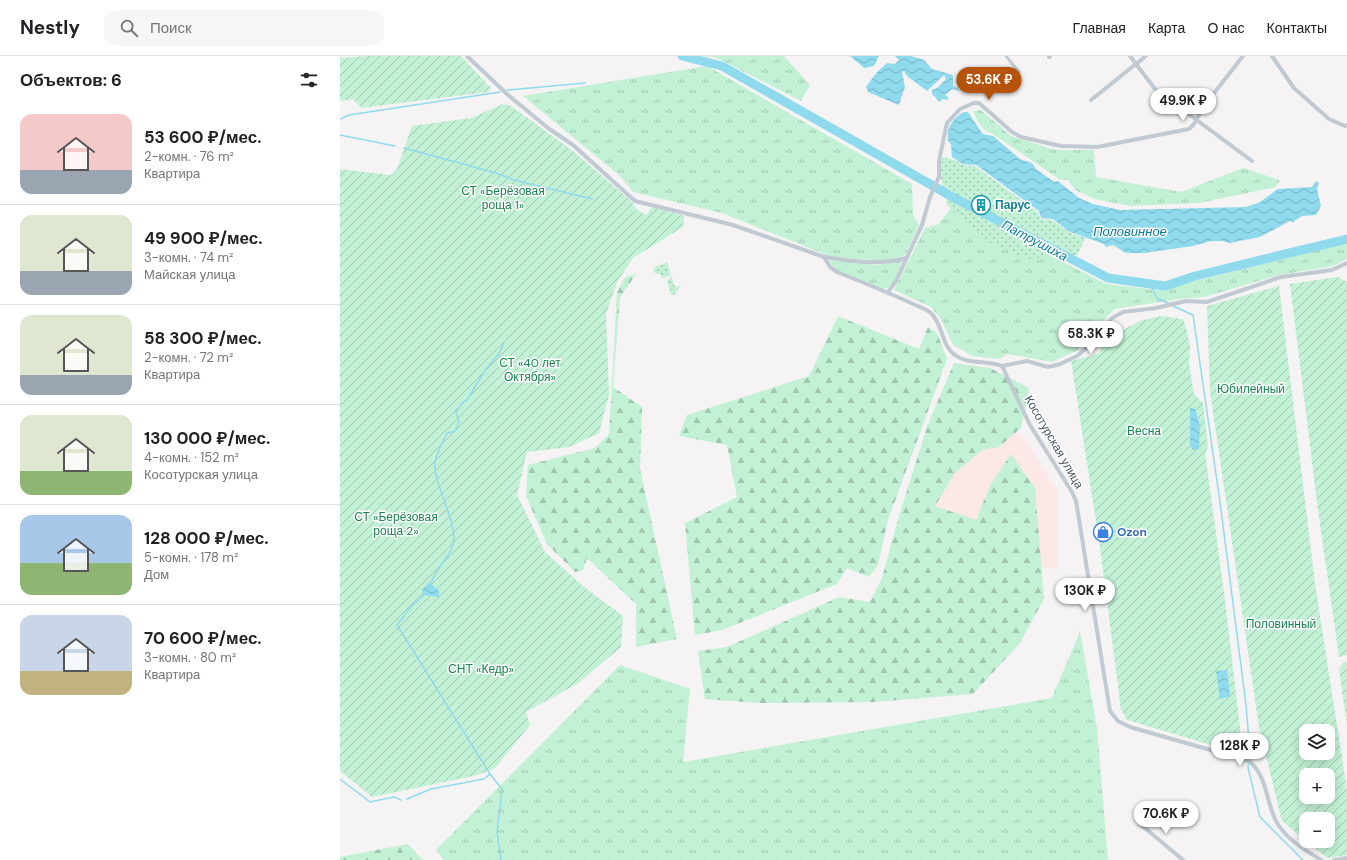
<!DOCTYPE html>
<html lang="ru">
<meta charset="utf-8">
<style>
:root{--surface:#fff;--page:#f6f6f6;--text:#202124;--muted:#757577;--line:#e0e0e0;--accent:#b45309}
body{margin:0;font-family:"DM Sans",sans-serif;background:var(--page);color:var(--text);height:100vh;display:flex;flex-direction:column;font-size:15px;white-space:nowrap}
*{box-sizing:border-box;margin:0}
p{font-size:13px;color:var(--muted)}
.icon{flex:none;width:22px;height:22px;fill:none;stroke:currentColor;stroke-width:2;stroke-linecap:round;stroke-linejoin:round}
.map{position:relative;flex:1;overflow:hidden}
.panel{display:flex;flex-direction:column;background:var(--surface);width:340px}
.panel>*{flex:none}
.fabs{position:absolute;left:959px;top:668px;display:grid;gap:8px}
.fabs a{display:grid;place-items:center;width:36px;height:36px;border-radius:8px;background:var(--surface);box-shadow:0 2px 10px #0003;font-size:20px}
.price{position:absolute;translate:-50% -34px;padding:0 9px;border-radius:14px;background:#fff;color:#222;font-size:13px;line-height:26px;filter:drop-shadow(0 1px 2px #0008)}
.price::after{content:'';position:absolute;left:50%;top:24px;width:12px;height:9px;margin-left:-6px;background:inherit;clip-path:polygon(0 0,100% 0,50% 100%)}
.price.current{background:var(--accent);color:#fff}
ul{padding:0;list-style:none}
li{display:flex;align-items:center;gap:12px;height:100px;padding:0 20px}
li+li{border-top:1px solid var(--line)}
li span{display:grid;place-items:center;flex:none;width:112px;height:80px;border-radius:12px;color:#555}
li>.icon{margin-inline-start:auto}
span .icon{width:48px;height:48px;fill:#fffc;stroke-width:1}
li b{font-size:17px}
h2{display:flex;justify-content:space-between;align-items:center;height:48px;padding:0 20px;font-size:17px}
header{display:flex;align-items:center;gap:24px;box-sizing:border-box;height:56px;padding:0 20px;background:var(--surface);border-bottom:1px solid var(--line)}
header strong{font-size:19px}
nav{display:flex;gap:22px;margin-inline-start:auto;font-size:14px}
.search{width:280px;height:36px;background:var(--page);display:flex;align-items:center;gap:10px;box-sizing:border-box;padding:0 14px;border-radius:12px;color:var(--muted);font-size:15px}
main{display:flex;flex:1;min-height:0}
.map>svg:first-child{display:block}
.medical{fill:#fce8e6}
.grass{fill:url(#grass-tufts)}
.forest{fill:url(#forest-firs)}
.park{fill:url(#park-dots)}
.garden{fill:url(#garden-furrows);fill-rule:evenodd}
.water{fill:url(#water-waves)}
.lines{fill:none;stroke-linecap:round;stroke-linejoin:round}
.stream{stroke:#90daee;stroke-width:1.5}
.river{stroke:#90daee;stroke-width:9}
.pedestrian{stroke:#c1cad2;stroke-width:3}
.minor{stroke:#c1cad2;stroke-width:4}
.labels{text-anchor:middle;stroke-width:3;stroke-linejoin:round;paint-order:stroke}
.park-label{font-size:12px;fill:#17864f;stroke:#fff}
.culture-label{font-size:12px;font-weight:bold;fill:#0d838f;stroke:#fff;text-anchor:start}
.street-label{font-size:12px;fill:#4a5661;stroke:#fff}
.shop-label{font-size:12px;font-weight:bold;fill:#366cbe;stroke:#fff;text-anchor:start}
.water-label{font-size:13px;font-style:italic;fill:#0c7c9b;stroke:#fff}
</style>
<header>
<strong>Nestly</strong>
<div class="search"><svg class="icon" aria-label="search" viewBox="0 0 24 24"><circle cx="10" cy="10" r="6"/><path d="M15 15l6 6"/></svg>Поиск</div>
<nav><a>Главная</a><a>Карта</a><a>О нас</a><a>Контакты</a></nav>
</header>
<main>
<section class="panel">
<h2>Объектов: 6<svg class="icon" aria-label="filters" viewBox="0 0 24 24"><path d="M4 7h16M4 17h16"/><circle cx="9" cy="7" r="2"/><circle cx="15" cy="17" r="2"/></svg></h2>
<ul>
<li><span style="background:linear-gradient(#f6c9c9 70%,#9aa5b1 0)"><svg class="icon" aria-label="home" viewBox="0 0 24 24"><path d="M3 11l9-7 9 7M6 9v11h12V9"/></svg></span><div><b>53 600 ₽/мес.</b><p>2-комн. · 76 m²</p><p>Квартира</p></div></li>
<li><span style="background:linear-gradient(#dfe7d0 70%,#9aa5b1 0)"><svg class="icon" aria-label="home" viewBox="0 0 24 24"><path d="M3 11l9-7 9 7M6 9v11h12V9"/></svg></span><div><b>49 900 ₽/мес.</b><p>3-комн. · 74 m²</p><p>Майская улица</p></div></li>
<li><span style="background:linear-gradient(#dfe7d0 75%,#9aa5b1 0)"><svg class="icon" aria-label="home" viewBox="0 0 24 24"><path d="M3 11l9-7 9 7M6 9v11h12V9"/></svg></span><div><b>58 300 ₽/мес.</b><p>2-комн. · 72 m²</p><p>Квартира</p></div></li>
<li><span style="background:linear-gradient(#dfe7d0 70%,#8fb573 0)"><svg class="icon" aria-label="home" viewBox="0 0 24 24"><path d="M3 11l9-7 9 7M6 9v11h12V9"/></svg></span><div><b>130 000 ₽/мес.</b><p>4-комн. · 152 m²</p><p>Косотурская улица</p></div></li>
<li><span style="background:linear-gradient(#a9c7e8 60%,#8fb573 0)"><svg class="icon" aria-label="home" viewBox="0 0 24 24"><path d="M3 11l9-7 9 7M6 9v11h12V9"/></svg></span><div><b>128 000 ₽/мес.</b><p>5-комн. · 178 m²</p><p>Дом</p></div></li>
<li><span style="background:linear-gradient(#c9d6e8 70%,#c2b280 0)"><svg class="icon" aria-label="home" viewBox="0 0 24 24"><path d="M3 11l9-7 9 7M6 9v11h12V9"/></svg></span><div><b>70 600 ₽/мес.</b><p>3-комн. · 80 m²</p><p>Квартира</p></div></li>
</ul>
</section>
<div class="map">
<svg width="1007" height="804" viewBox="0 0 1007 804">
<defs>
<pattern id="grass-tufts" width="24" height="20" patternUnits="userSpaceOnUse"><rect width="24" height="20" fill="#c3f1d5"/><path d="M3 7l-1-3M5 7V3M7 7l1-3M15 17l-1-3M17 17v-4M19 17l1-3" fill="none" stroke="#a0c6b0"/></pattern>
<pattern id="forest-firs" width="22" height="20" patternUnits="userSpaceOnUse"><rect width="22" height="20" fill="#c3f1d5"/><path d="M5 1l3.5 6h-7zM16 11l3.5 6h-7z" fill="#a0c6b0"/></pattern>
<pattern id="park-dots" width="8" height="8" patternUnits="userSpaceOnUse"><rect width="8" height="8" fill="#c3f1d5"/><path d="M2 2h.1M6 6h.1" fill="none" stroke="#a0c6b0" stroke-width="1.8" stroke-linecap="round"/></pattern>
<pattern id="garden-furrows" width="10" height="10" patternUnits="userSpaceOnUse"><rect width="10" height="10" fill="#c3f1d5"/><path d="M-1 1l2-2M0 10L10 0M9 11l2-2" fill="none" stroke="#a0c6b0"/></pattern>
<pattern id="water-waves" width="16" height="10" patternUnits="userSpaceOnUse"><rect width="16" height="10" fill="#90daee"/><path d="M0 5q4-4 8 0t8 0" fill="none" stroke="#78b4c4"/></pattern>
</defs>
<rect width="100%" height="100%" fill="#f5f3f3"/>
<path class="medical" d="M662 369 685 382 717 435 718 513 699 510 591 452 613 402Z"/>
<g class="grass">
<path d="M359 0H444L470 29 461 45 375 1Z"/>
<path d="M367 10 572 128 573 158 579 169 566 198 554 204 538 205 489 200 382 157 293 136 279 119 183 40Z"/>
<path d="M641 54 671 80 715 94H754L756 121 841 136 903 112 940 124 936 131 859 147 790 150 755 143 735 134 728 124H720L653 78C643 76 637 65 633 55Z"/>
<path d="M613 149 766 228 818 234 1007 187V203L993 210 939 219 864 241 839 243 774 253 738 294 712 306 667 298 660 303 632 300 613 289 601 263 591 251 554 234 585 172 599 168Z"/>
<path d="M493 204 536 209 562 205C558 215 555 230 544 233L496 214 489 205Z"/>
<path d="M740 575 757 672 768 804H104L96 794 280 609 350 633 343 706 712 642Z"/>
</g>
<g class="forest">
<path d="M296 218 280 242 273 331 302 351 300 413 337 583 296 591V548L247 502 243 514 235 516 207 488 186 440 188 409 255 392 269 378 277 237 285 221Z"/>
<path d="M498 260 579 293 588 271 597 277 607 303 548 464 538 509 529 521 507 512 497 528 382 574 355 579 345 467 397 441 387 389 339 380 347 359 469 320Z"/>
<path d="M614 307 650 312 689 332 681 372 659 391 642 394 615 417 595 450 636 464 650 429 671 398 695 432 704 543 680 587 633 638 533 646 418 647 365 643 358 595 387 591 499 541 530 546 542 522 558 463 588 368Z"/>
<path d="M68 788 83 804H0V801Z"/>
</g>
<g class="park">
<path d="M602 101 615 104 623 109 635 110 698 156 700 163 712 164 728 176 746 182 737 199 686 203 648 184 607 149 600 118Z"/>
<path d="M327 206 330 215 329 220 322 222 321 219 313 216 315 211Z"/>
<path d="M331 219 335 231 341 229 334 239 331 238 327 226Z"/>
</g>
<g class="garden">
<path d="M0 0 2 2 28 0H121L151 32 148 36 21 52 13 43 0 45Z"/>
<path d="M163 48 171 50 233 95 292 146 296 153 307 159 312 151 344 160 343 171 293 202 277 226 266 258 269 339 259 377 229 391 187 396 177 439 205 496 244 531 283 560 281 591 237 628 186 656 190 669 155 712 138 719 32 741 0 715V113L51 119 57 113 72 70 131 62Z"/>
<path d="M998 221 1007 226V599L999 601 978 454 950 228Z"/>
<path d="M939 230 975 528 1007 734V799L987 802 966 785H988V763H966V785L942 765 919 671 870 335 867 250ZM966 675H988V697H966ZM966 719H988V741H966Z"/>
<path d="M821 260 843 263 847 275 850 291 849 308 854 338 863 347 868 391 865 397 885 544 901 681 898 697 787 664 781 653 759 484 731 305 758 298 770 281 800 265Z"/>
<path d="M1004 606H1007V670L999 613Z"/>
</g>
<g class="water">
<path d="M510 0H539L534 10 524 12Z"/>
<path d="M555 0H571L584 4 592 13 613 19V30L618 32 619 35 612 33 605 39 608 41V44L602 43 600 46 592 38V34L597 32 606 23 604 19 587 35 567 20 564 15 562 16 565 31 559 49 528 36 526 31 537 16 547 7 555 8 559 4Z"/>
<path d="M624 56H628C629 57 642 77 643 78L653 80 680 103 692 107 696 113 714 126 718 125 739 142 753 148 780 154 906 151 920 146 938 133 972 131 976 125 979 127 977 133 981 150 976 159 962 160 953 166 950 165 920 181 889 187 883 185H871L853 190 804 197H786L773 189 766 191 764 188 728 175 713 163 701 162 699 155 636 109 623 108 612 101 611 88 608 85C606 71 613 62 624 56Z"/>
<path d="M850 352 855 353 860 369 859 393 853 394 850 389Z"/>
<path d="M89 526 99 535V541L83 539 82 534Z"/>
<path d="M887 614 890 640 880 643 876 615Z"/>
</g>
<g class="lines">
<g class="stream">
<path d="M167 34 245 27"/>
<path d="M0 63 9 59 160 36"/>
<path d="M0 79 55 90"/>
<path d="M64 92 156 117 174 124 252 143"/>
<path d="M810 228 817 242 830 248"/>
<path d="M833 250 853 259 880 446 906 649 909 685 908 712 920 761 963 804"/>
<path d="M91 528C95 510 115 500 114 480 113 459 92 422 95 406 97 396 103 386 107 377L115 375 119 366 116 356 123 346 127 344 144 316 160 296 164 286"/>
<path d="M85 538 70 552 57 569 150 718 162 733 157 777 161 804"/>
<path d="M0 723 30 746 54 741 61 744"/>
<path d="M67 743 91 733 144 723 150 718"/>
</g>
<path class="river" d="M342 0 382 10 609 139 768 222 825 230 855 220 1007 183"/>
<path class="pedestrian" d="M666 0 679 16"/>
<g class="minor">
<path d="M127 0 167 38 208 72 233 89 295 145 393 169 484 201 490 211 497 216C522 226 547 236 571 247 577 250 586 253 591 257 603 268 601 289 615 299 628 309 647 304 662 310L690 369 732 436 736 445 770 655 778 665 790 671 909 705C927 720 926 744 935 763 944 782 965 794 981 804"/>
<path d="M790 0 815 33 912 105"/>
<path d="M932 0 954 32 989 63 1005 70 1007 69"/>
<path d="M709 1 710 0"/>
<path d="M751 44 806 0"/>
<path d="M484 201C515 205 536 210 567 202"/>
<path d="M548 236 556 225 582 169 590 141 599 121V105L607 67 620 53 634 47H639L672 76 681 81 721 90 757 91 849 73 854 68 864 50 903 0"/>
<path d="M662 310 687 305 708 311 720 308 737 300 749 290 772 262 783 256 816 252 846 245 867 246 941 221 992 214 1007 207"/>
<path d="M799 767 843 804"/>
<path d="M994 804 1007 802"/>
</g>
</g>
<defs>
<g id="building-ring" transform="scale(1)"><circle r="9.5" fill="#fff" stroke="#0f9aa8" stroke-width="1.5"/><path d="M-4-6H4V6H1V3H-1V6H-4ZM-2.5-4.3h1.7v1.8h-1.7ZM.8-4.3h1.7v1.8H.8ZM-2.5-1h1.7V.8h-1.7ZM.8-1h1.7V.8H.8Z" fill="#0f9aa8"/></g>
<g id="shop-ring" transform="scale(1)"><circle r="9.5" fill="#fff" stroke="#3f7fe0" stroke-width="1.5"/><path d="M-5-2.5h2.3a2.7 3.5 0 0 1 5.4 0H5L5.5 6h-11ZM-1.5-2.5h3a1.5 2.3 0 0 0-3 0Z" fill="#3f7fe0"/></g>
</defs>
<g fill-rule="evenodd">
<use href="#building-ring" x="641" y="149"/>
<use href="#shop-ring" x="763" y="476"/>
</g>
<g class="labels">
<g class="park-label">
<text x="163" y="139">СТ «Берёзовая<tspan x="163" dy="14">роща 1»</tspan></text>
<text x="190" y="311">СТ «40 лет<tspan x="190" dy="14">Октября»</tspan></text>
<text x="911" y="337">Юбилейный</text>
<text x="804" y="379">Весна</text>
<text x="56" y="465">СТ «Берёзовая<tspan x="56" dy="14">роща 2»</tspan></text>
<text x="941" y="572">Половинный</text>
<text x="141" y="617">СНТ «Кедр»</text>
</g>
<g class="culture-label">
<text x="655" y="153">Парус</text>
</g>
<g class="street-label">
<text transform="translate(714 386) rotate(60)" y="4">Косотурская улица</text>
</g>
<g class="shop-label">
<text x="777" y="480">Ozon</text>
</g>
<g class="water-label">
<text x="790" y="180">Половинное</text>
<text transform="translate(695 184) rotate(28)" y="5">Патрушиха</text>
</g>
</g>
</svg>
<div class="fabs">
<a><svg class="icon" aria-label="layers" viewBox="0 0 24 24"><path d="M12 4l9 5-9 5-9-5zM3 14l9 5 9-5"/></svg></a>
<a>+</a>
<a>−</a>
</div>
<b class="price current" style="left:649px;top:45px">53.6K ₽</b>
<b class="price" style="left:843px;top:66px">49.9K ₽</b>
<b class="price" style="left:751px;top:299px">58.3K ₽</b>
<b class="price" style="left:745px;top:556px">130K ₽</b>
<b class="price" style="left:900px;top:711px">128K ₽</b>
<b class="price" style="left:826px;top:779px">70.6K ₽</b>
</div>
</main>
